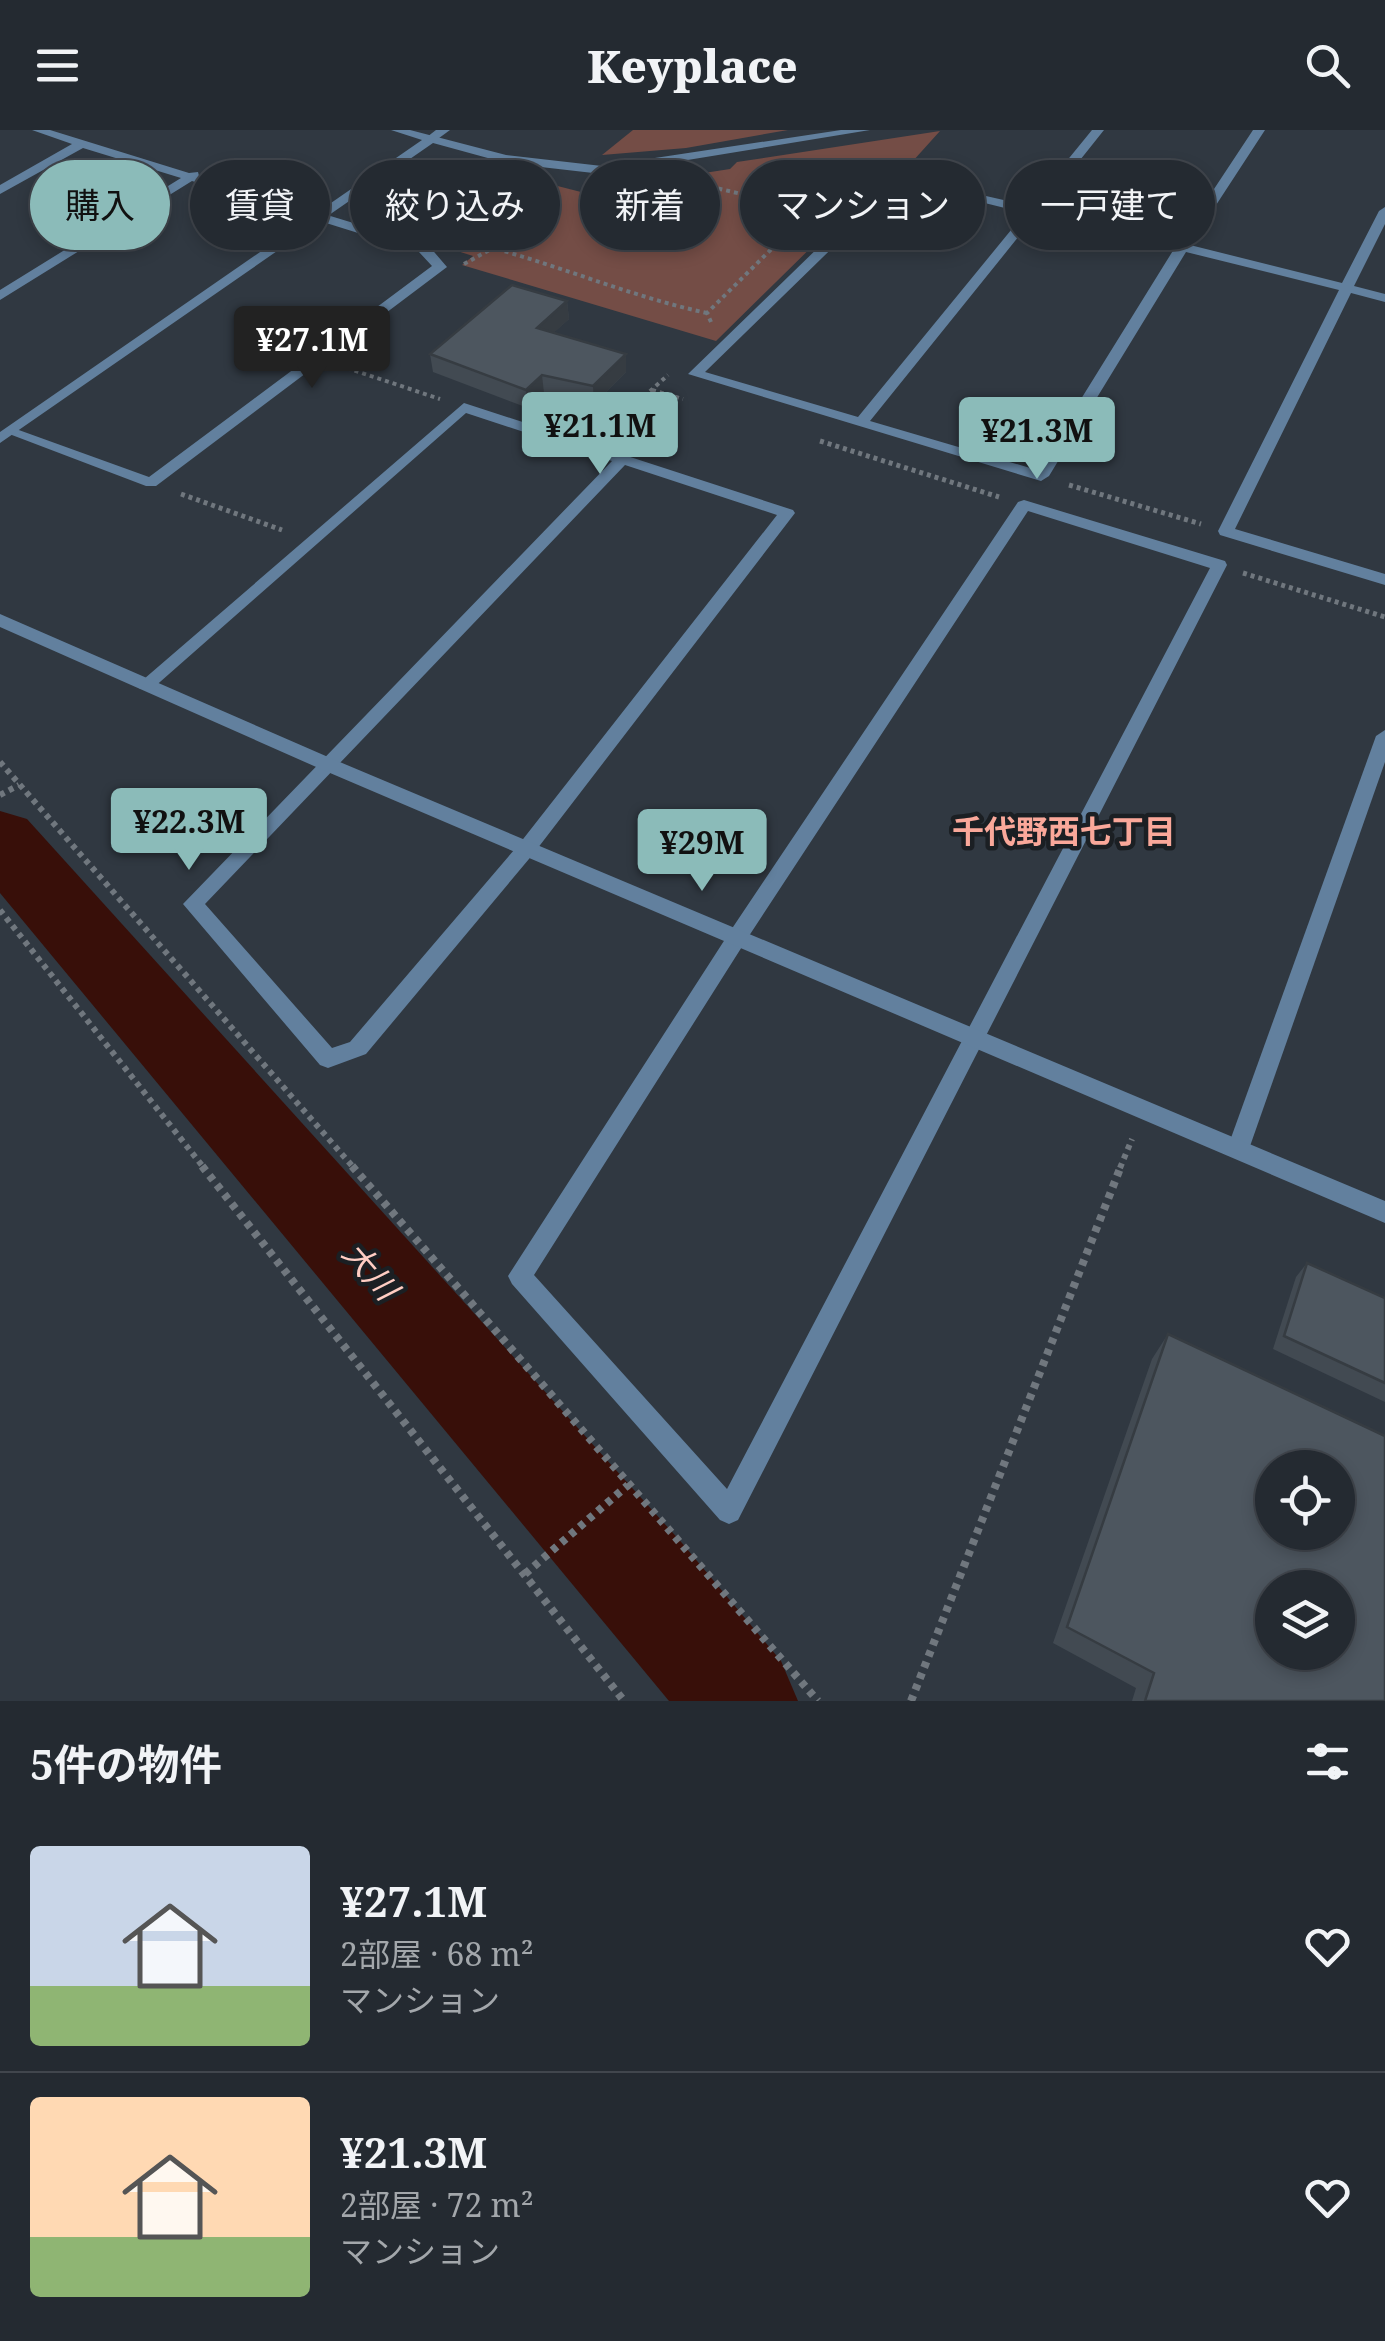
<!DOCTYPE html>
<html lang="ja">
<meta charset="utf-8">
<style>
:root{--surface:#242a31;--page:#30363d;--text:#f1f3f6;--muted:#a3a7ab;--line:#41464d;--accent:#8bbbb9}
body{margin:0;font-family:"Noto Serif","Noto Sans JP",serif;background:var(--page);color:var(--text);height:100vh;display:flex;flex-direction:column;font-size:38px;white-space:nowrap}
*{box-sizing:border-box;margin:0}
p{font-size:32px;color:var(--muted)}
.icon{flex:none;width:55px;height:55px;fill:none;stroke:currentColor;stroke-width:2;stroke-linecap:round;stroke-linejoin:round}
.map{position:relative;height:1571px;overflow:hidden}
.drawer{display:flex;flex-direction:column;background:var(--surface);flex:1}
.drawer>*{flex:none}
.guide{position:absolute;left:30px;top:30px;width:1325px;height:90px;display:flex;gap:20px}
.controls{position:absolute;left:1255px;top:1320px;display:grid;gap:20px}
.controls a{display:grid;place-items:center;width:100px;height:100px;border-radius:50%;background:var(--surface);box-shadow:0 5px 15px #0003,0 0 0 2px var(--line);font-size:50px}
.price{position:absolute;translate:-50% -85px;padding:0 22px;border-radius:10px;background:var(--accent);color:#111;font-size:32px;line-height:65px;filter:drop-shadow(0 2px 5px #0008)}
.price::after{content:'';position:absolute;left:50%;top:60px;width:30px;height:22px;margin-left:-15px;background:inherit;clip-path:polygon(0 0,100% 0,50% 100%)}
.price.on{background:#222;color:#fff}
ul{padding:0;list-style:none}
li{display:flex;align-items:center;gap:30px;height:250px;padding:0 30px}
li+li{border-top:2px solid var(--line)}
li span{display:grid;place-items:center;flex:none;width:280px;height:200px;border-radius:10px;color:#555}
li>.icon{margin-inline-start:auto}
span .icon{width:120px;height:120px;fill:#fffc;stroke-width:1}
li b{font-size:42px}
h2{display:flex;justify-content:space-between;align-items:center;height:120px;padding:0 30px;font-size:42px}
.pill{padding:0 35px;border-radius:45px;background:var(--surface);box-shadow:0 5px 15px #0003,0 0 0 2px var(--line);font-size:35px;line-height:90px}
.pill.on{background:var(--accent);color:#111}
header{display:flex;justify-content:space-between;align-items:center;height:130px;padding:0 30px;background:var(--surface);font-size:45px;font-weight:800}
.map>svg:first-child{display:block}
.green{fill:#744d46}
.lines{fill:none;stroke-linecap:round;stroke-linejoin:round}
.river{fill:#380f09;fill-rule:evenodd}
.path-far3{stroke:#70777e;stroke-width:4;stroke-dasharray:4 4;stroke-linecap:butt}
.path-far2{stroke:#70777e;stroke-width:5;stroke-dasharray:4 4;stroke-linecap:butt}
.path-far1{stroke:#70777e;stroke-width:6;stroke-dasharray:5 5;stroke-linecap:butt}
.path{stroke:#70777e;stroke-width:8;stroke-dasharray:6 6;stroke-linecap:butt}
.minor{fill:#62809e;fill-rule:evenodd}
.tertiary{fill:#62809e;fill-rule:evenodd}
.wall{fill:#424a52}
.shaded-wall{fill:#363c42}
.building{fill:#4d565f;stroke:#363c42;stroke-width:2.5;fill-rule:evenodd}
.labels{text-anchor:middle;stroke-width:9;stroke-linejoin:round;paint-order:stroke}
.neighbourhood-label{font-size:32px;font-weight:bold;fill:#faa89a;stroke:#1b1f23}
.water-label{font-size:32px;font-style:italic;fill:#ffcdc3;stroke:#1b1f23}
</style>
<header><svg class="icon" aria-label="menu" viewBox="0 0 24 24"><path d="M4 6h16M4 12h16M4 18h16"/></svg>Keyplace<svg class="icon" aria-label="search" viewBox="0 0 24 24"><circle cx="10" cy="10" r="6"/><path d="M15 15l6 6"/></svg></header>
<div class="map">
<svg width="1385" height="1571" viewBox="0 0 1385 1571">
<rect width="100%" height="100%" fill="#303841"/>
<g class="green">
<path d="M633 0H788L686 18 602 25Z"/>
<path d="M940 1 903 42 891 39 716 211 462 135 473 126 451 119 538 51 581 62 730 39 737 32Z"/>
</g>
<g class="lines">
<path class="river" d="M0 681 27 689 682 1413 781 1531 798 1571H669L0 763Z"/>
<g class="path-far3">
<path d="M798 36 844 46"/>
<path d="M695 53 771 71 775 78 768 87 798 94"/>
<path d="M552 59 514 91 493 118C566 138 633 167 707 183"/>
<path d="M464 134 493 118"/>
<path d="M711 192 707 183 845 46 854 53"/>
<path d="M347 238 440 269"/>
<path d="M652 260 683 269"/>
<path d="M638 272 668 245"/>
</g>
<g class="path-far2">
<path d="M611 297 641 270"/>
<path d="M820 311 999 367"/>
<path d="M1069 355 1201 394"/>
<path d="M181 364 282 400"/>
<path d="M1243 443 1385 487"/>
</g>
<g class="path-far1">
<path d="M0 632 354 1038"/>
<path d="M0 665 19 655"/>
<path d="M0 780 204 1038"/>
<path d="M1120 1038 1132 1009"/>
</g>
<g class="path">
<path d="M202 1036 624 1571"/>
<path d="M352 1036 818 1571"/>
<path d="M525 1444 628 1355"/>
<path d="M911 1571 1121 1036"/>
</g>
<g class="minor">
<path d="M32 0H50L189 43 198 42 199 46 429 116 447 137 156 356H146L4 302 6 299H16L149 347 432 136 419 122 192 51 0 170V160L181 48 83 18 0 64V55L72 14Z"/>
<path d="M436 0H450L435 11H427V7Z"/>
<path d="M1092 0H1104L1041 79 1179 112 1253 0H1265L1190 115 1342 153 1379 81 1385 77V94L1354 156 1385 164V172L1351 163 1235 399 1385 444V455L1220 405 1218 401 1339 160 1186 122 1049 346 1041 351 688 244 893 45 1030 76ZM900 52 1025 83 858 287 705 242ZM1036 85 1174 119 1037 340 870 291Z"/>
<path d="M464 273 793 380 795 383 534 723 366 924 328 938 320 935 183 774 612 331 466 283 152 559H140L137 555ZM625 335 777 385 520 713 350 912 332 918 205 774Z"/>
<path d="M1024 370 1225 431 1227 435 738 1390 729 1394 720 1390 512 1154 508 1146 731 800 1018 372ZM1028 381 1210 438 727 1359 534 1145 745 812Z"/>
<path d="M1385 600V632L1249 1019 1246 1026 1238 1029 1230 1026 1227 1019 1376 606Z"/>
</g>
<g class="tertiary">
<path d="M391 0H410L506 25 602 36 841 0H870L602 44 506 33 433 13 0 313V302L422 10Z"/>
<path d="M0 484 335 630 1385 1071V1093L323 640 0 497Z"/>
</g>
</g>
<g class="wall">
<path d="M567 171 569 189 553 203 626 242 594 274 544 263 528 278 433 242 430 224Z"/>
<path d="M1307 1133 1385 1168V1272L1273 1219 1296 1147Z"/>
<path d="M1168 1204 1385 1571H1132L1136 1558 1053 1513 1152 1229Z"/>
</g>
<g class="shaded-wall">
<path d="M567 171 569 189 539 216 537 198Z"/>
<path d="M626 224V242L594 274 593 256Z"/>
<path d="M542 245 544 263 528 278 526 260Z"/>
</g>
<g class="building">
<path d="M512 155 567 171 537 198 626 224 593 256 542 245 526 260 430 224Z"/>
<path d="M1307 1133 1385 1168V1253L1284 1206Z"/>
<path d="M1168 1204 1385 1306V1571H1145L1154 1543 1067 1497ZM1272 1338H1338V1402H1272ZM1272 1458H1338V1522H1272Z"/>
</g>
<g class="labels">
<g class="neighbourhood-label">
<text x="1064" y="713">千代野西七丁目</text>
</g>
<g class="water-label">
<text transform="translate(370 1141) rotate(49)" y="11">大川</text>
</g>
</g>
</svg>
<div class="controls">
<a><svg class="icon" aria-label="locate" viewBox="0 0 24 24"><circle cx="12" cy="12" r="6"/><path d="M12 2v4M12 18v4M2 12h4M18 12h4"/></svg></a>
<a><svg class="icon" aria-label="layers" viewBox="0 0 24 24"><path d="M12 4l9 5-9 5-9-5zM3 14l9 5 9-5"/></svg></a>
</div>
<b class="price on" style="left:312px;top:261px">¥27.1M</b>
<b class="price" style="left:600px;top:347px">¥21.1M</b>
<b class="price" style="left:1037px;top:352px">¥21.3M</b>
<b class="price" style="left:189px;top:743px">¥22.3M</b>
<b class="price" style="left:702px;top:764px">¥29M</b>
<div class="guide">
<a class="pill on">購入</a>
<a class="pill">賃貸</a>
<a class="pill">絞り込み</a>
<a class="pill">新着</a>
<a class="pill">マンション</a>
<a class="pill">一戸建て</a>
</div>
</div>
<section class="drawer">
<h2>5件の物件<svg class="icon" aria-label="filters" viewBox="0 0 24 24"><path d="M4 7h16M4 17h16"/><circle cx="9" cy="7" r="2"/><circle cx="15" cy="17" r="2"/></svg></h2>
<ul>
<li><span style="background:linear-gradient(#c9d6e8 70%,#8fb573 0)"><svg class="icon" aria-label="home" viewBox="0 0 24 24"><path d="M3 11l9-7 9 7M6 9v11h12V9"/></svg></span><div><b>¥27.1M</b><p>2部屋 · 68 m²</p><p>マンション</p></div><svg class="icon" aria-label="heart" viewBox="0 0 24 24"><path d="M12 20l-8-8c-3-5 5-10 8-4 3-6 11-1 8 4z"/></svg></li>
<li><span style="background:linear-gradient(#ffd9b3 70%,#8fb573 0)"><svg class="icon" aria-label="home" viewBox="0 0 24 24"><path d="M3 11l9-7 9 7M6 9v11h12V9"/></svg></span><div><b>¥21.3M</b><p>2部屋 · 72 m²</p><p>マンション</p></div><svg class="icon" aria-label="heart" viewBox="0 0 24 24"><path d="M12 20l-8-8c-3-5 5-10 8-4 3-6 11-1 8 4z"/></svg></li>
</ul>
</section>
